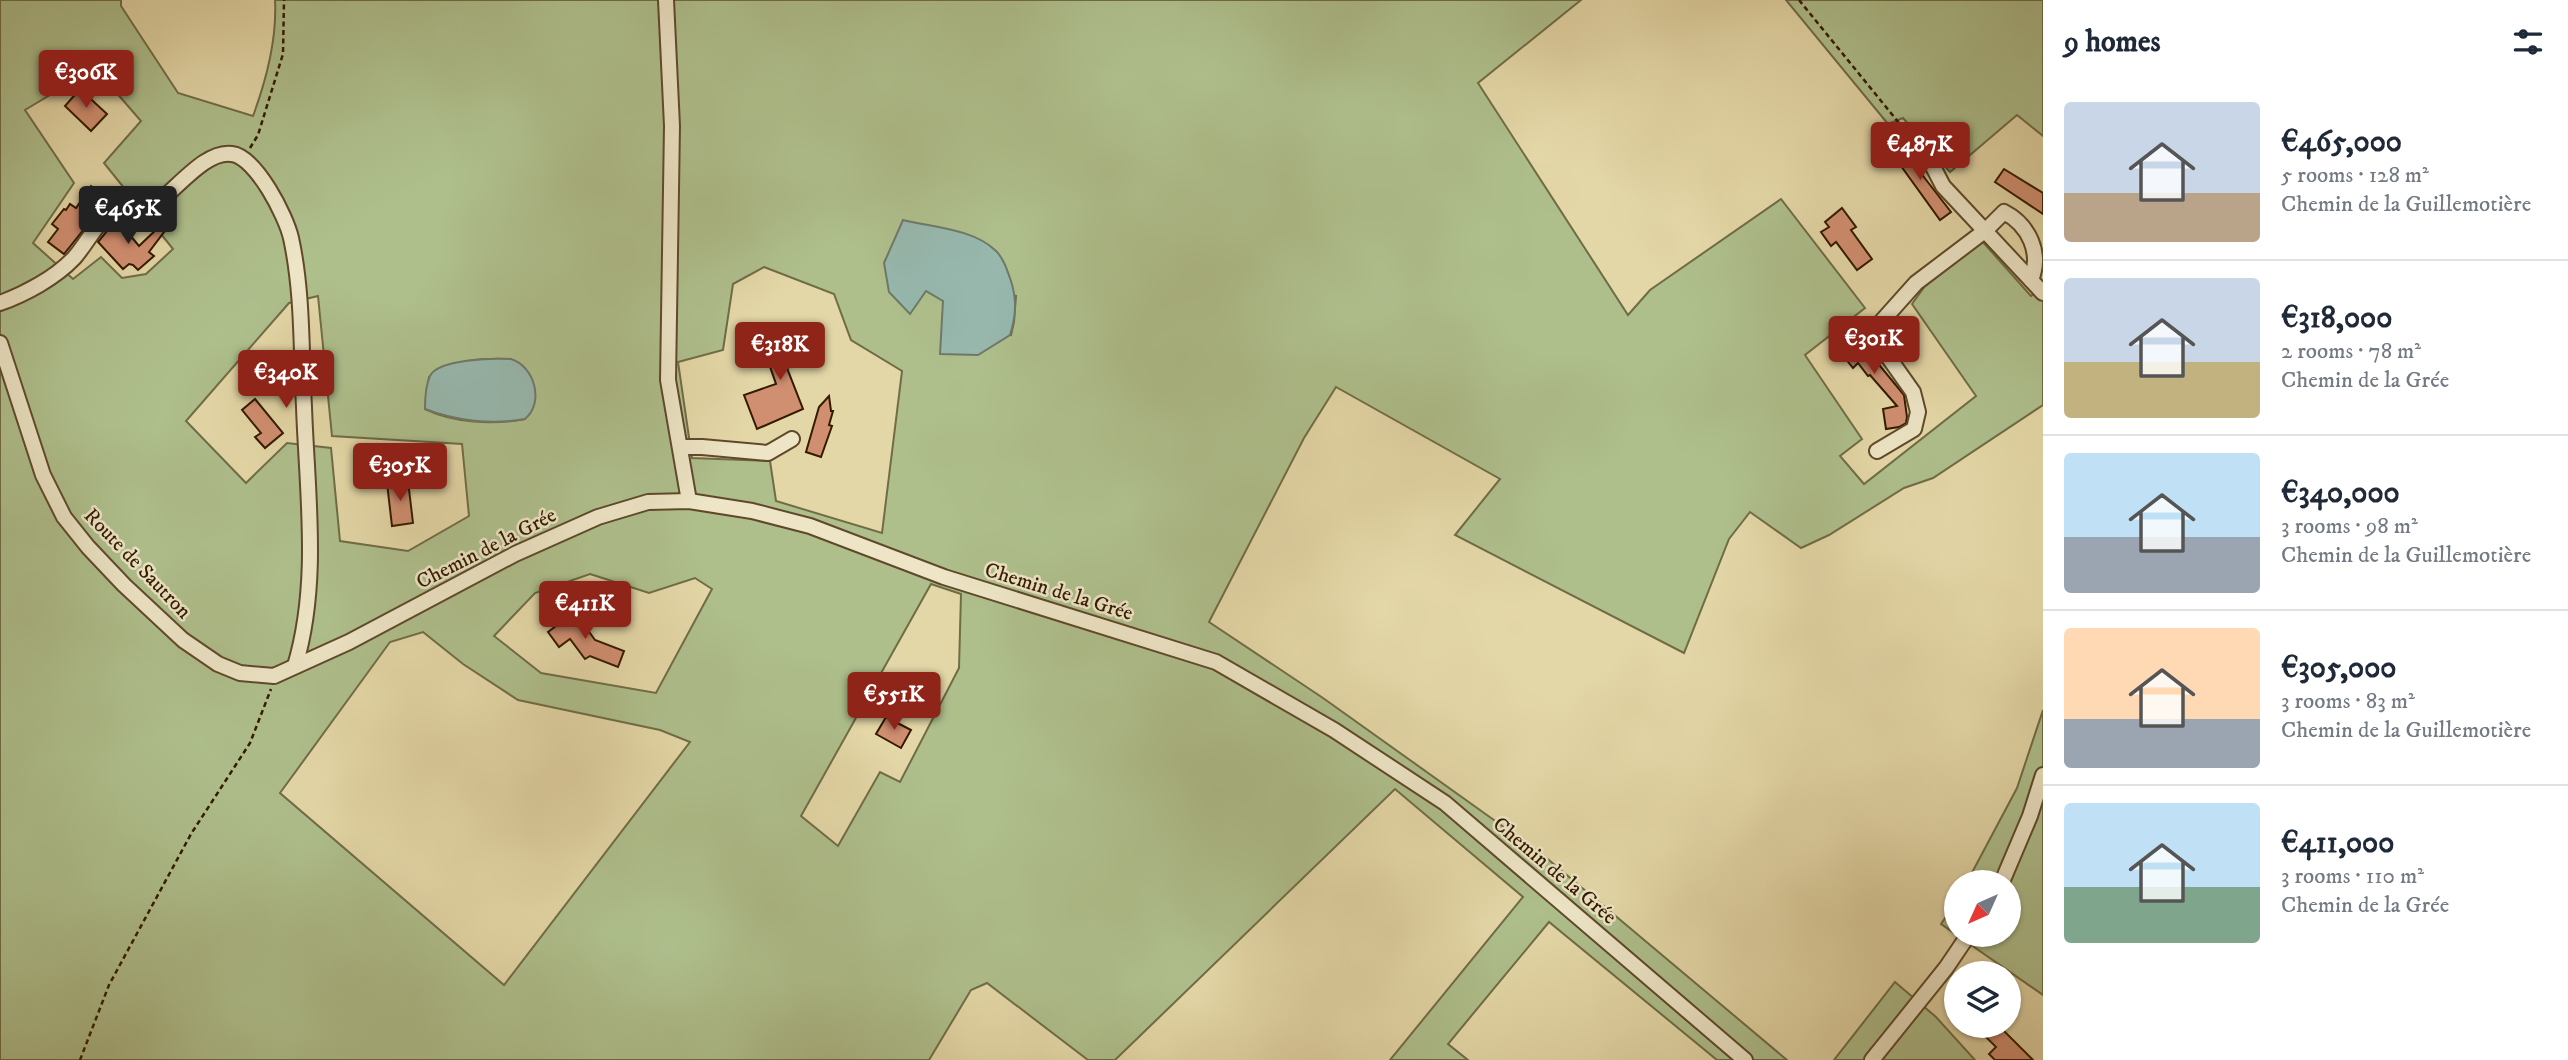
<!DOCTYPE html>
<meta charset="utf-8">
<style>
:root{--surface:#fff;--page:#f6f6f7;--text:#1f2937;--muted:#747a83;--line:#e0e1e3;--accent:#8f2418}
body{margin:0;font-family:"IM FELL DW Pica",serif;background:var(--page);color:var(--text);height:100vh;display:flex;flex-direction:column;font-size:26px;white-space:nowrap}
*{box-sizing:border-box;margin:0}
p{font-size:23px;color:var(--muted)}
.icon{flex:none;width:38px;height:38px;fill:none;stroke:currentColor;stroke-width:2;stroke-linecap:round;stroke-linejoin:round}
.map{position:relative;flex:1;overflow:hidden}
.sheet{display:flex;flex-direction:column;background:var(--surface);width:525px}
.sheet>*{flex:none}
.needle{width:46px;rotate:225deg}
.controls{position:absolute;left:1944px;top:870px;display:grid;gap:14px}
.controls a{display:grid;place-items:center;width:77px;height:77px;border-radius:50%;background:var(--surface);box-shadow:0 2px 5px #0004;font-size:35px}
.price{position:absolute;translate:-50% -60px;padding:0 16px;border-radius:7px;background:var(--accent);color:#fff;font-size:23px;line-height:46px;filter:drop-shadow(0 2px 4px #0008)}
.price::after{content:'';position:absolute;left:50%;top:42px;width:21px;height:16px;margin-left:-10px;background:inherit;clip-path:polygon(0 0,100% 0,50% 100%)}
.price.active{background:#222;color:#fff}
ul{padding:0;list-style:none}
li{display:flex;align-items:center;gap:21px;height:175px;padding:0 21px}
li+li{border-top:2px solid var(--line)}
li span{display:grid;place-items:center;flex:none;width:196px;height:140px;border-radius:7px;color:#555}
li>.icon{margin-inline-start:auto}
span .icon{width:84px;height:84px;fill:#fffc;stroke-width:1}
li b{font-size:30px}
h2{display:flex;justify-content:space-between;align-items:center;height:84px;padding:0 21px;font-size:30px}
main{display:flex;flex:1;min-height:0}
.map>svg:first-child{display:block}
.green{fill:#aebf8c;stroke:#706c46;stroke-width:2;fill-rule:evenodd}
.water{fill:#97b8ae;stroke:#6f7968;stroke-width:2}
.building{fill:#d18f71;stroke:#331a00;stroke-width:2}
.lines{fill:none;stroke-linecap:round;stroke-linejoin:round}
.street-casing{stroke:#5f492a;stroke-width:18}
.path{stroke:#331a00;stroke-width:2.5;stroke-dasharray:5 3.5;stroke-linecap:butt}
.street{stroke:#ede5c6;stroke-width:14}
.labels{text-anchor:middle;stroke-width:5;stroke-linejoin:round;paint-order:stroke}
.street-label{font-size:21px;fill:#331a00;stroke:#ede5c6}
</style>
<main>
<div class="map">
<svg width="2043" height="1060" viewBox="0 0 2043 1060">
<rect width="100%" height="100%" fill="#e4d7a7"/>
<filter id="stains"><feTurbulence type="fractalNoise" baseFrequency=".00286" numOctaves="4"/><feColorMatrix values="0 0 0 0 .2 0 0 0 0 .09 0 0 0 0 .02 0 0 0 .5 -.17"/></filter>
<radialGradient id="worn" r=".72"><stop offset=".6" stop-color="#630" stop-opacity="0"/><stop offset="1" stop-color="#630" stop-opacity=".3"/></radialGradient>
<g class="green">
<path d="M0 0H121V6L178 93 253 116C266 81 277 37 275 0H1581L1478 83 1628 315 1650 290 1781 199 1865 308 1805 355 1862 439 1840 456 1864 484 1976 396 1912 304 1925 286 1982 241 2031 296 2043 286V405L1933 478 1904 488 1829 535 1801 548 1750 512 1729 539 1684 653 1455 535 1500 479 1336 387 1304 438 1209 622 1323 698 1543 855 1787 1060H1717L1549 922 1448 1044 1468 1060H1390L1523 897 1395 789 1115 1060H1088L987 983 971 990 929 1060H0ZM95 68 141 121 104 163 173 249 146 274 122 278 101 257 73 279 33 243 74 183 25 110ZM764 267 834 294 851 340 902 371 882 533 776 501 770 461 692 458 678 362 723 350 733 284ZM926 291 1016 296 1014 322 1011 335 942 321 944 301ZM318 296 332 436 462 444 469 516 408 551 340 541 331 448 287 443 246 483 186 421 289 303ZM511 359 525 419C493 425 454 423 425 409L429 377C451 359 482 358 511 359ZM590 574 649 593 695 578 712 589 656 693 541 673 494 636 535 593ZM931 584 961 594 959 668 900 782 880 772 838 846 801 816ZM423 632 463 664 518 700 660 730 690 742 504 985 280 793 390 642Z"/>
<path d="M1786 0H2043V136L2017 115 1950 172 1903 118 1888 124Z"/>
<path d="M2043 710V995L1941 924 1956 902V934H2009V882H1967L2017 788Z"/>
<path d="M1895 982 1936 1017 1975 1060H1834Z"/>
</g>
<g class="water">
<path d="M903 220C932 227 974 229 996 251 1004 259 1007 270 1011 281 1017 300 1016 316 1010 335L978 355 940 354 943 301 926 291 910 314 889 292 884 263Z"/>
<path d="M511 359C534 366 545 402 525 419 492 425 456 421 425 409 425 399 426 384 430 376 438 359 494 358 511 359Z"/>
</g>
<g class="building">
<path d="M80 89 107 114 91 131 65 106Z"/>
<path d="M1896 141 1951 212 1940 220 1888 148Z"/>
<path d="M2004 169 2043 193V214L1995 182Z"/>
<path d="M91 186 105 195 101 201 104 204 64 254 48 242 58 229 52 224 64 209 66 210 70 204 76 208Z"/>
<path d="M1842 208 1856 227 1851 230 1872 259 1857 270 1836 242 1831 246 1821 232 1829 227 1825 222Z"/>
<path d="M115 221 119 222 139 246 159 227 164 232 149 252 154 256 138 270 133 265 129 264 123 269 98 242Z"/>
<path d="M1848 327 1904 395 1907 417 1906 423 1899 427 1886 429 1883 409 1897 406 1870 375 1868 376 1858 363 1853 368 1833 343 1839 338 1837 336Z"/>
<path d="M800 328 809 353 807 354 809 360 787 368 803 409 757 429 744 395 776 384 765 352 783 345 780 336Z"/>
<path d="M289 368 290 386 267 387 266 369Z"/>
<path d="M829 396 831 411H833L829 425 832 426 821 457 806 452 819 407Z"/>
<path d="M255 399 283 433 265 448 255 437 261 433 242 410Z"/>
<path d="M389 445 390 466 362 467V446Z"/>
<path d="M408 481 413 523 392 526 387 483Z"/>
<path d="M575 612 595 640 624 651 618 667 590 656 585 659 570 639 559 647 548 632Z"/>
<path d="M886 717 911 730 901 748 876 734Z"/>
<path d="M1975 1026H1999L2033 1060H1995L1989 1054 1996 1047Z"/>
</g>
<g class="lines">
<g class="street-casing">
<g id="street">
<path d="M666 0 672 126 668 380 689 501"/>
<path d="M1908 134 1928 157 1943 186 2043 293"/>
<path d="M0 303C25 294 55 278 74 258 87 243 96 224 111 211 122 210 131 219 141 214 169 201 202 149 232 154 256 157 286 216 291 238 303 293 301 351 304 407 307 493 320 583 295 666"/>
<path d="M0 343 43 475 64 517 88 547 124 585 183 640 218 664 240 673 274 676 349 642 515 554 598 517 648 502 689 501 752 511 810 526 944 577 1216 662 1334 730 1445 803 1745 1060"/>
<path d="M681 447H702L768 453 792 439"/>
<path d="M1877 451 1914 429 1918 412 1913 392 1877 341 1882 321 1916 283 1986 230 2004 212C2029 225 2042 253 2031 280"/>
<path d="M2002 882 2030 816 2043 775"/>
<path d="M1872 1060 1946 968 1969 934"/>
</g>
</g>
<g class="path">
<path d="M1799 0 1899 123"/>
<path d="M250 148 258 135 283 54 284 0"/>
<path d="M80 1060 109 985 191 834 250 743 271 689"/>
</g>
<use href="#street" class="street"/>
</g>
<g class="labels">
<g class="street-label">
<text transform="translate(486 548) rotate(-27)" y="7">Chemin de la Grée</text>
<text transform="translate(138 563) rotate(46)" y="7">Route de Sautron</text>
<text transform="translate(1059 591) rotate(17)" y="7">Chemin de la Grée</text>
<text transform="translate(1555 870) rotate(40)" y="7">Chemin de la Grée</text>
</g>
</g>
<rect width="100%" height="100%" filter="url(#stains)"/>
<rect width="100%" height="100%" fill="url(#worn)"/>
</svg>
<div class="controls">
<a><svg class="needle" viewBox="-14 -14 28 28"><path d="M0-13l5 13h-10z" fill="#e53935"/><path d="M0 13l5-13h-10z" fill="#747a83"/></svg></a>
<a><svg class="icon" aria-label="layers" viewBox="0 0 24 24"><path d="M12 4l9 5-9 5-9-5zM3 14l9 5 9-5"/></svg></a>
</div>
<b class="price" style="left:86px;top:110px">€306K</b>
<b class="price" style="left:1920px;top:182px">€487K</b>
<b class="price active" style="left:128px;top:246px">€465K</b>
<b class="price" style="left:1874px;top:376px">€301K</b>
<b class="price" style="left:780px;top:382px">€318K</b>
<b class="price" style="left:286px;top:410px">€340K</b>
<b class="price" style="left:400px;top:503px">€305K</b>
<b class="price" style="left:585px;top:641px">€411K</b>
<b class="price" style="left:894px;top:732px">€551K</b>
</div>
<section class="sheet">
<h2>9 homes<svg class="icon" aria-label="filters" viewBox="0 0 24 24"><path d="M4 7h16M4 17h16"/><circle cx="9" cy="7" r="2"/><circle cx="15" cy="17" r="2"/></svg></h2>
<ul>
<li><span style="background:linear-gradient(#c9d6e8 65%,#b9a48a 0)"><svg class="icon" aria-label="home" viewBox="0 0 24 24"><path d="M3 11l9-7 9 7M6 9v11h12V9"/></svg></span><div><b>€465,000</b><p>5 rooms · 128 m²</p><p>Chemin de la Guillemotière</p></div></li>
<li><span style="background:linear-gradient(#c9d6e8 60%,#c2b280 0)"><svg class="icon" aria-label="home" viewBox="0 0 24 24"><path d="M3 11l9-7 9 7M6 9v11h12V9"/></svg></span><div><b>€318,000</b><p>2 rooms · 78 m²</p><p>Chemin de la Grée</p></div></li>
<li><span style="background:linear-gradient(#bfe0f5 60%,#9aa5b1 0)"><svg class="icon" aria-label="home" viewBox="0 0 24 24"><path d="M3 11l9-7 9 7M6 9v11h12V9"/></svg></span><div><b>€340,000</b><p>3 rooms · 98 m²</p><p>Chemin de la Guillemotière</p></div></li>
<li><span style="background:linear-gradient(#ffd9b3 65%,#9aa5b1 0)"><svg class="icon" aria-label="home" viewBox="0 0 24 24"><path d="M3 11l9-7 9 7M6 9v11h12V9"/></svg></span><div><b>€305,000</b><p>3 rooms · 83 m²</p><p>Chemin de la Guillemotière</p></div></li>
<li><span style="background:linear-gradient(#bfe0f5 60%,#7fa58c 0)"><svg class="icon" aria-label="home" viewBox="0 0 24 24"><path d="M3 11l9-7 9 7M6 9v11h12V9"/></svg></span><div><b>€411,000</b><p>3 rooms · 110 m²</p><p>Chemin de la Grée</p></div></li>
</ul>
</section>
</main>
